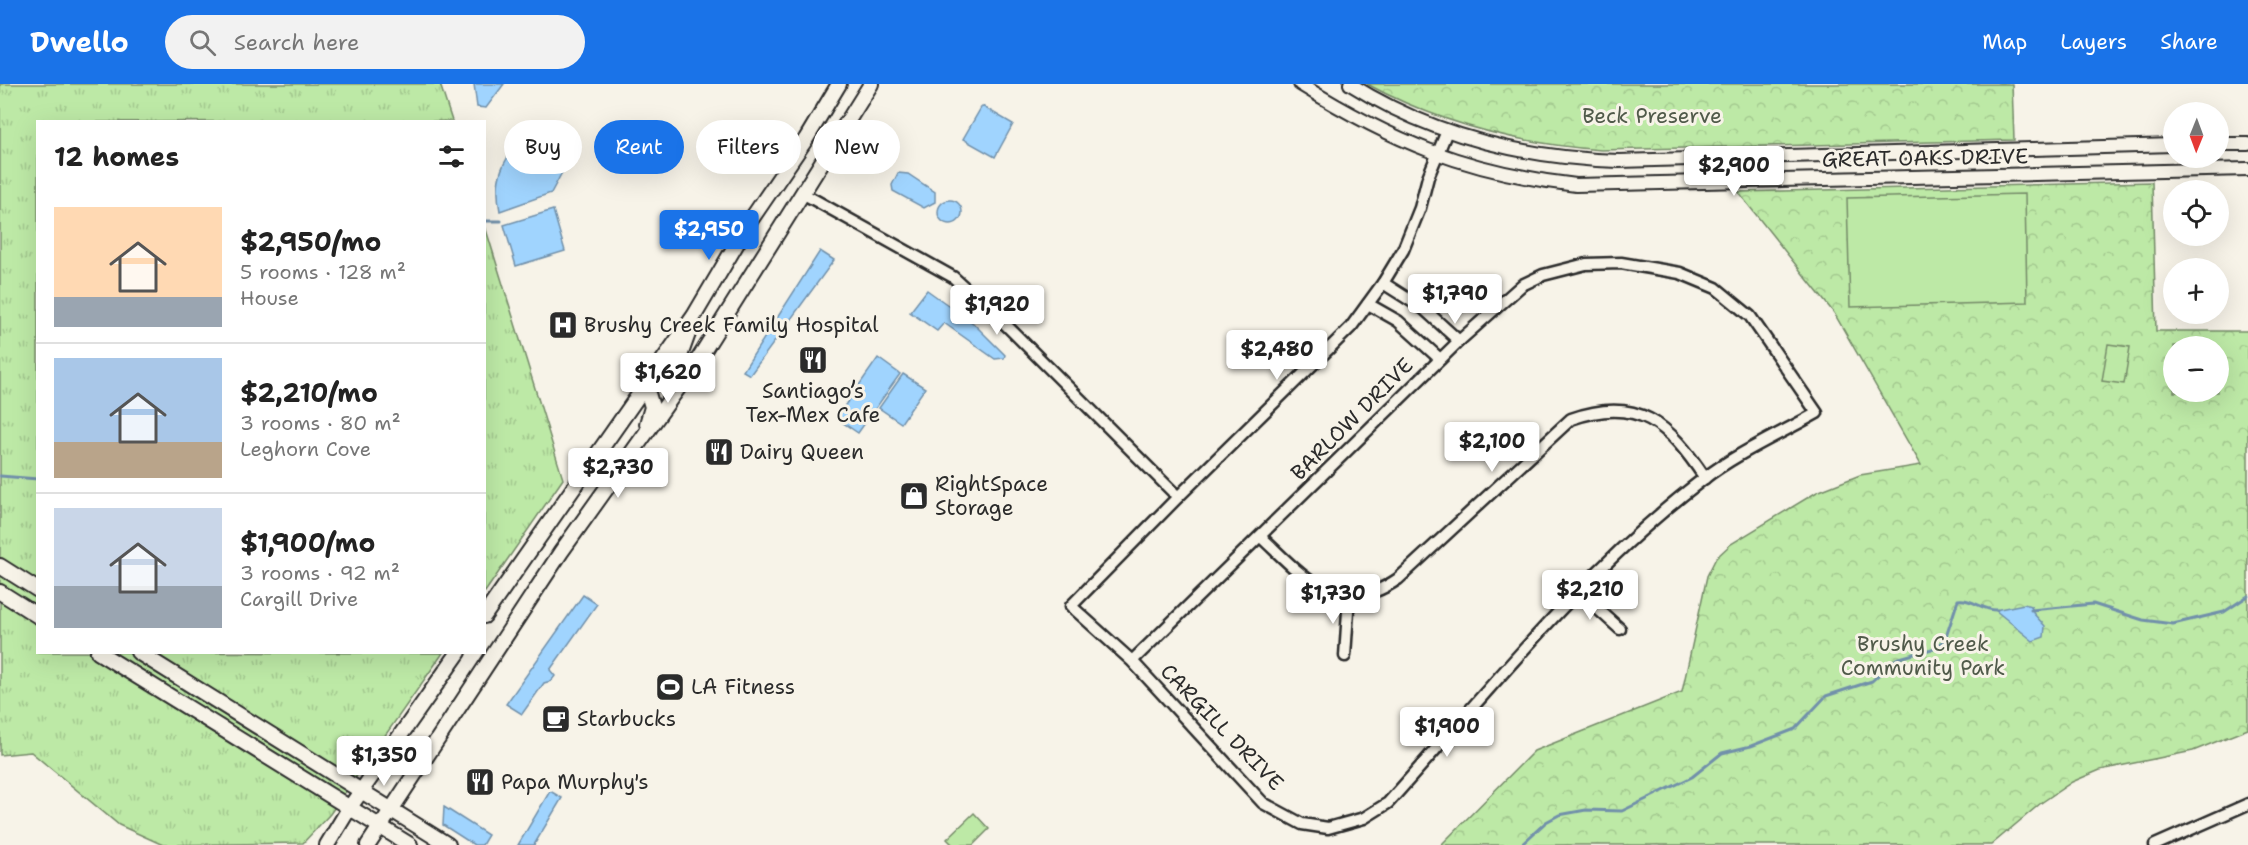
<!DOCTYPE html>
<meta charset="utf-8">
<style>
:root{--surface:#fff;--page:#f2f2f2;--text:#222;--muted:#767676;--line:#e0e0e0;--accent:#1a73e8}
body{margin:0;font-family:"Shantell Sans",sans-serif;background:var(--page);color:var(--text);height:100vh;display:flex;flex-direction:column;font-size:22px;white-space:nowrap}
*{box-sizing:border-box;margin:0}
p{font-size:20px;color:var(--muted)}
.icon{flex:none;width:33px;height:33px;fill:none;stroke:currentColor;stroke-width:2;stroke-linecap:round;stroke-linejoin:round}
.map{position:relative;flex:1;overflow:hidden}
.sheet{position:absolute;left:36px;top:36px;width:450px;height:534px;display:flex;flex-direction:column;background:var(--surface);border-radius:0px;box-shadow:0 6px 24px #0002}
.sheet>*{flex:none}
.top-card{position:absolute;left:504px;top:36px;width:570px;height:54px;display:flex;gap:12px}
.needle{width:39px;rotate:181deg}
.controls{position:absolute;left:2163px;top:18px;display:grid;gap:12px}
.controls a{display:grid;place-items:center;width:66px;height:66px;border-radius:50%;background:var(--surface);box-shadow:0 6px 24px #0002;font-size:30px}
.price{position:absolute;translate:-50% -51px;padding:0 14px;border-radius:6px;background:#fff;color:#222;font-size:20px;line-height:39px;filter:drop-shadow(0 2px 3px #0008)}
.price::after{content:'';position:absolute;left:50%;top:36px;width:18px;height:14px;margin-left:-9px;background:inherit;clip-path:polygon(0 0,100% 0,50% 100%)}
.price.selected{background:var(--accent);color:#fff}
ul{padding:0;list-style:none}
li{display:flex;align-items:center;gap:18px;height:150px;padding:0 18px}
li+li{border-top:2px solid var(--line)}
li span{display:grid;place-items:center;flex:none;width:168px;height:120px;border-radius:0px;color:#555}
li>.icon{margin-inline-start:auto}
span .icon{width:72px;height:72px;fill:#fffc;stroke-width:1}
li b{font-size:26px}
h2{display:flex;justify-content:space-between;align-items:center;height:72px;padding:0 18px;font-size:26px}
.tag{padding:0 21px;border-radius:27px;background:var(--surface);box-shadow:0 6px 24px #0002;font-size:21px;line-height:54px}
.tag.selected{background:var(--accent);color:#fff}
header{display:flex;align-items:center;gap:36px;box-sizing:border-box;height:84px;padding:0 30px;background:var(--accent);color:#fff}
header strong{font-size:28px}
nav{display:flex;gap:33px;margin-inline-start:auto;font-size:21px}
.search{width:420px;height:54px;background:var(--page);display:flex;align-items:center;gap:15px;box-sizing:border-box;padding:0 21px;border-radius:33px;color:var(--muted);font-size:22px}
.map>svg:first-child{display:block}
.grass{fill:url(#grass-tufts);stroke:#748a68;stroke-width:1.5}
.forest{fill:url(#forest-crowns);stroke:#748a68;stroke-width:1.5;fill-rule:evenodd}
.pitch{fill:#bde9a6;stroke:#748a68;stroke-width:1.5}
.water{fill:#a0d4fe;stroke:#7190aa;stroke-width:1.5}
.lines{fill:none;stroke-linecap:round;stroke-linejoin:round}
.stream{stroke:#7190aa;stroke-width:3}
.minor-casing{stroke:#2b2b2b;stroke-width:15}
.tertiary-casing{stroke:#2b2b2b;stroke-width:16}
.secondary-casing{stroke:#2b2b2b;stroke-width:18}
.minor{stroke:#f7f3e8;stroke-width:10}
.tertiary{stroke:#f7f3e8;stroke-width:12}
.secondary{stroke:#f7f3e8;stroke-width:14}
.labels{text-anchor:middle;stroke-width:6;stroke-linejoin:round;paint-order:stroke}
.park-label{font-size:21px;fill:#505a4a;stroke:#f7f3e8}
.street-label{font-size:21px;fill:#2b2b2b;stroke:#f7f3e8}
.poi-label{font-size:21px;fill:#2b2b2b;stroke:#f7f3e8;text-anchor:start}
</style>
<header>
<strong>Dwello</strong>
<div class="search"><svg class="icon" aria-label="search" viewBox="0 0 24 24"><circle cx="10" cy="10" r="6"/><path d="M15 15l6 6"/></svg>Search here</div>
<nav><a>Map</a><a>Layers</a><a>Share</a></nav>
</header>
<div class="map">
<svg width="2248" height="761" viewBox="0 0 2248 761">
<defs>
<pattern id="grass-tufts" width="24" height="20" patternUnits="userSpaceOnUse" patternTransform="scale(1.5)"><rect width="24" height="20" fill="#bde9a6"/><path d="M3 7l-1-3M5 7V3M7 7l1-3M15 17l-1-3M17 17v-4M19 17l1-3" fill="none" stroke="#a3c88f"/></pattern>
<pattern id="forest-crowns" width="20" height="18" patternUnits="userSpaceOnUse" patternTransform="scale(1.5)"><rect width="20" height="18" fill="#bde9a6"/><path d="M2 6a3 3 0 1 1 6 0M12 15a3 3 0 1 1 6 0" fill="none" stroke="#a3c88f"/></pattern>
</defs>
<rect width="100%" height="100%" fill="#f7f3e8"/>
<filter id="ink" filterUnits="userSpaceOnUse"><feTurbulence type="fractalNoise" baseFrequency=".0167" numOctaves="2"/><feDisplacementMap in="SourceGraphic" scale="12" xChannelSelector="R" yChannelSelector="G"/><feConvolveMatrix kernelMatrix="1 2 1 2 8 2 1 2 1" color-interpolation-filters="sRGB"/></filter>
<g filter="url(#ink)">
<g class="grass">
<path d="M0 0H440L452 37 38 38V568L443 569 330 730 303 759 163 761 119 741 31 668 0 671Z"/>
<path d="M484 139 563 395 485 508H484Z"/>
</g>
<g class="forest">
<path d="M1367 0H2012L2014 56 1601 66C1520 60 1439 39 1367 0Z"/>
<path d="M2152 98 2156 247H2247L2248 245V645L2193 667 2100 686 2072 698 2041 719 1991 761H1441L1534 667 1682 608 1707 492 1716 474 1731 460 1817 408 1860 391 1921 381 1834 229 1738 108ZM2174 262H2218V308H2174Z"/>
</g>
<g class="pitch">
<path d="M2025 110 2027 218 1850 223 1847 114Z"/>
<path d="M2108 260 2130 263 2124 300 2102 297Z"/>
<path d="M974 729 989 745 973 761H953L947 755Z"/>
</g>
<g class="water">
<path d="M474 0H504L486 24 477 23Z"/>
<path d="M982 22 1013 40 995 73 963 55Z"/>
<path d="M524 50 567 79 551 109 500 127C493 93 503 77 524 50Z"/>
<path d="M898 89 908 90 935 108V118L924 124 893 107 892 101Z"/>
<circle cx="950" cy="128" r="12"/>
<path d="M553 126 565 167 516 182 504 141Z"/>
<path d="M820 167 834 176 750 291 743 287Z"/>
<path d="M927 206 973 239 1005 271 1004 274 995 275 944 239 937 247 910 228Z"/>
<path d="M878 274 900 290 858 349 836 334Z"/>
<path d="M903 290 925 304 901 339 879 324Z"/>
<path d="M583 511 597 520 550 586 555 592 551 597 544 599 522 630 506 620Z"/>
<path d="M2024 520 2031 522 2034 530 2045 542 2044 553 2033 557 1995 526Z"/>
<path d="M550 707 562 714 534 761H518Z"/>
<path d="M444 723 488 751 482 761H474L443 741Z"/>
</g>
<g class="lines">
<g class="stream">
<path d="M484 137H501"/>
<path d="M0 392 38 395"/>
<path d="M2031 526 2093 520 2143 536 2173 540 2224 528 2248 512"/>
<path d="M1521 761 1546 738 1559 731 1586 726 1622 727 1692 693 1722 669 1751 662 1795 645 1826 612 1872 597 1896 575 1932 565 1945 556 1958 516C1972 514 1983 527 1997 526"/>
</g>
<g class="minor-casing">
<g id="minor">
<path d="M802 109 953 193 1005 240 1178 413"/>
<path d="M1383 199 1424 225 1459 257"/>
<path d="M1368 220 1398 237 1440 275"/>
<path d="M1261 453C1303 492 1337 537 1398 495L1571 335C1638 311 1669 340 1705 394"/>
<path d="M1578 507 1620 545"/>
<path d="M1345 572 1349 512"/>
<path d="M1132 577 1459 257 1522 201 1543 191 1586 180 1621 179 1680 189 1716 204 1750 232 1817 329C1780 350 1735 370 1702 396 1583 487 1488 608 1388 719L1364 734 1328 744 1302 740 1263 719 1132 577 1071 522 1178 413 1351 243 1383 199 1403 166 1420 124 1428 93 1447 47"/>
<path d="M2155 761 2248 720"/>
</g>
</g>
<g class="tertiary-casing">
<g id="tertiary">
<path d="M1300 0C1393 58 1466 88 1576 101L2248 85"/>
<path d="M1350 0C1431 51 1524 74 1619 77L2174 61"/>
<path d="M2218 60H2248"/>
</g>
</g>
<g class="secondary-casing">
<g id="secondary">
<path d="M642 304 647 306 652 323 647 340"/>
<path d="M673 310 671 297 689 247"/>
<path d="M0 482 38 506"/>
<path d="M0 508 38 532"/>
<path d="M484 532 694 232 750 137 806 55 839 0"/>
<path d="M98 568 410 761"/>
<path d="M138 568 448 761"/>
<path d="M327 761 350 723 459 568"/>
<path d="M368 761 561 468 696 279 871 0"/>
</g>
</g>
<use href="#minor" class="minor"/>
<use href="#tertiary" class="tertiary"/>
<use href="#secondary" class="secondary"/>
</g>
</g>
<defs>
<g id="hospital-square" transform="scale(1.5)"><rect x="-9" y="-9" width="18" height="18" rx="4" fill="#2b2b2b" stroke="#f7f3e8"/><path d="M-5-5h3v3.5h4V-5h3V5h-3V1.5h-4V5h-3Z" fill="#fff"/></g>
<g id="restaurant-square" transform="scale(1.5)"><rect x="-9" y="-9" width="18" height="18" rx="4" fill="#2b2b2b" stroke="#f7f3e8"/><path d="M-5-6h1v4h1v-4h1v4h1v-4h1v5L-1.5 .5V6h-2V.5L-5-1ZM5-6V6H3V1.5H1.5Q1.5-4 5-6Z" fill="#fff"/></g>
<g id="shop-square" transform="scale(1.5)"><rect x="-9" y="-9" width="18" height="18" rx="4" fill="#2b2b2b" stroke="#f7f3e8"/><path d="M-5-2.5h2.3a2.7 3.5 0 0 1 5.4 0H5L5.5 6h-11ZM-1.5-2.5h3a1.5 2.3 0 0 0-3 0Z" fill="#fff"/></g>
<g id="stadium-square" transform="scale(1.5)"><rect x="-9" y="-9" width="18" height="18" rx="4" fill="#2b2b2b" stroke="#f7f3e8"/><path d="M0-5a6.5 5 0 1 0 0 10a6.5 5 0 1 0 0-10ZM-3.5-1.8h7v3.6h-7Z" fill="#fff"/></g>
<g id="cafe-square" transform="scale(1.5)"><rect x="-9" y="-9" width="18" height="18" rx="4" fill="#2b2b2b" stroke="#f7f3e8"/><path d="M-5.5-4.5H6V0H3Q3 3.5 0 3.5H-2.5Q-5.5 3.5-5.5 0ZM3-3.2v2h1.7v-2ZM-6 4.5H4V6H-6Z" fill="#fff"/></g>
</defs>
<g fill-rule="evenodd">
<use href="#hospital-square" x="563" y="241"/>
<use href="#restaurant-square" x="813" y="276"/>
<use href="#restaurant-square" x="719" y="368"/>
<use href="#shop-square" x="914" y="412"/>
<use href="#stadium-square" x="670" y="603"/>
<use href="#cafe-square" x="556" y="635"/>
<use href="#restaurant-square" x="480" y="698"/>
</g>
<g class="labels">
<g class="park-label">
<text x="1652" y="39">Beck Preserve</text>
<text x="1923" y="567">Brushy Creek<tspan x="1923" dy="24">Community Park</tspan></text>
</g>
<g class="street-label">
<text transform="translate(1925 74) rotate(-1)" y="7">GREAT OAKS DRIVE</text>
<text transform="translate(1352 335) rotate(-45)" y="7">BARLOW DRIVE</text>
<text transform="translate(1222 643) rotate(46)" y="7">CARGILL DRIVE</text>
</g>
<g class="poi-label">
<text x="584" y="248">Brushy Creek Family Hospital</text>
<text x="813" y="314" text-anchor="middle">Santiago’s<tspan x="813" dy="24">Tex-Mex Cafe</tspan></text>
<text x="740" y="375">Dairy Queen</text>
<text x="935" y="407">RightSpace<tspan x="935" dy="24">Storage</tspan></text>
<text x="691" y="610">LA Fitness</text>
<text x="577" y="642">Starbucks</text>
<text x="501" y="705">Papa Murphy's</text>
</g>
</g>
</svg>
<div class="controls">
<a><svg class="needle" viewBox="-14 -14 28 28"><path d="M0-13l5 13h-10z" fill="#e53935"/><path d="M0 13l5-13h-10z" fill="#767676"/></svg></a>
<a><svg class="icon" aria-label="locate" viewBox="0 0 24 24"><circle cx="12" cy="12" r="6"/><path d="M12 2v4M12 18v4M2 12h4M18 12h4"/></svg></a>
<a>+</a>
<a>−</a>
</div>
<b class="price" style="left:1734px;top:113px">$2,900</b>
<b class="price selected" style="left:709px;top:177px">$2,950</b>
<b class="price" style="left:1455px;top:241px">$1,790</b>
<b class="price" style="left:997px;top:252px">$1,920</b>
<b class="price" style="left:1277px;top:297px">$2,480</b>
<b class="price" style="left:668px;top:320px">$1,620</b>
<b class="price" style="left:1492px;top:389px">$2,100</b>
<b class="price" style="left:618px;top:415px">$2,730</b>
<b class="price" style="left:1590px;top:537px">$2,210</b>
<b class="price" style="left:1333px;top:541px">$1,730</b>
<b class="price" style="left:1447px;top:674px">$1,900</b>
<b class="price" style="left:384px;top:703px">$1,350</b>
<div class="top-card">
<a class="tag">Buy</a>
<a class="tag selected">Rent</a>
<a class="tag">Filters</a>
<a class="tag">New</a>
</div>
<section class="sheet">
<h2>12 homes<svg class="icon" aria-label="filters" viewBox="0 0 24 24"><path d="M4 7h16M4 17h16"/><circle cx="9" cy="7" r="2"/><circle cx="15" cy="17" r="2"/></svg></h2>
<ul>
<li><span style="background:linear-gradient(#ffd9b3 75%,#9aa5b1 0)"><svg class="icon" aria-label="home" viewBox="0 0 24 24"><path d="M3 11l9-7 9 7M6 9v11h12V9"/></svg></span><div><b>$2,950/mo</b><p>5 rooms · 128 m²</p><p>House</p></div></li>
<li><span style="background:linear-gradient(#a9c7e8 70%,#b9a48a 0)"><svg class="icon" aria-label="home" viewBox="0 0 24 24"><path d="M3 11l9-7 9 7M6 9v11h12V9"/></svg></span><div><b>$2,210/mo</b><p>3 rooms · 80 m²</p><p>Leghorn Cove</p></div></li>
<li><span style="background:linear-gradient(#c9d6e8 65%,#9aa5b1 0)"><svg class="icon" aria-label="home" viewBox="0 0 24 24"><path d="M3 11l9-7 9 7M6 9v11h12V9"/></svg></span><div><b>$1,900/mo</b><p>3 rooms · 92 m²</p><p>Cargill Drive</p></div></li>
</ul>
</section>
</div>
